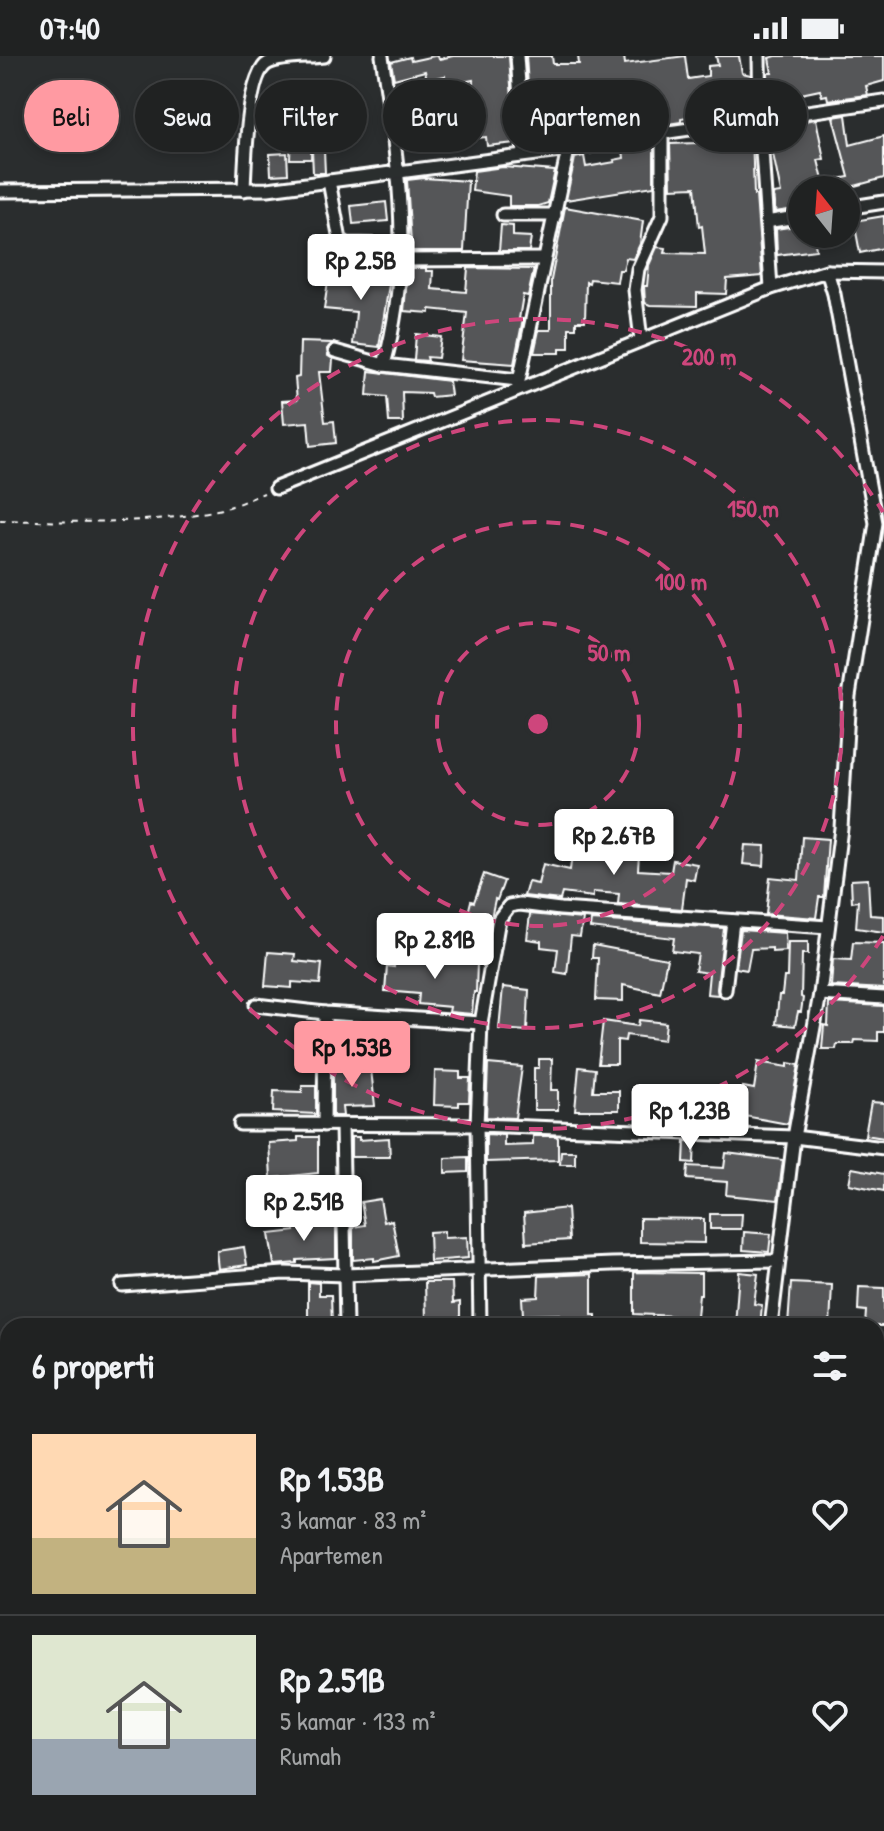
<!DOCTYPE html>
<html lang="id">
<meta charset="utf-8">
<style>
:root{--surface:#202222;--page:#282a2a;--text:#f1f3f6;--muted:#a2a4a5;--line:#3d3f40;--accent:#ff9aa2}
body{margin:0;font-family:"Patrick Hand",sans-serif;background:var(--page);color:var(--text);height:100vh;display:flex;flex-direction:column;font-size:30px;white-space:nowrap}
*{box-sizing:border-box;margin:0}
p{font-size:26px;color:var(--muted)}
.icon{flex:none;width:44px;height:44px;fill:none;stroke:currentColor;stroke-width:2;stroke-linecap:round;stroke-linejoin:round}
.map{position:relative;flex:1;overflow:hidden}
.details{position:absolute;left:0px;top:1262px;width:884px;height:514px;display:flex;flex-direction:column;background:var(--surface);border-radius:24px 24px 0 0;box-shadow:0 4px 12px #0003,0 0 0 2px var(--line)}
.details>*{flex:none}
.top-card{position:absolute;left:24px;top:24px;width:836px;height:72px;display:flex;gap:16px}
.needle{width:52px;rotate:343deg}
.fabs{position:absolute;left:788px;top:120px;display:grid;gap:16px}
.fabs a{display:grid;place-items:center;width:72px;height:72px;border-radius:50%;background:var(--surface);box-shadow:0 4px 12px #0003,0 0 0 2px var(--line);font-size:40px}
.price{position:absolute;translate:-50% -68px;padding:0 18px;border-radius:8px;background:#fff;color:#222;font-size:26px;line-height:52px;filter:drop-shadow(0 2px 4px #0008)}
.price::after{content:'';position:absolute;left:50%;top:48px;width:24px;height:18px;margin-left:-12px;background:inherit;clip-path:polygon(0 0,100% 0,50% 100%)}
.price.current{background:var(--accent);color:#111}
ul{padding:0;list-style:none}
li{display:flex;align-items:center;gap:24px;height:200px;padding:0 32px}
li+li{border-top:2px solid var(--line)}
li span{display:grid;place-items:center;flex:none;width:224px;height:160px;border-radius:0px;color:#555}
li>.icon{margin-inline-start:auto}
span .icon{width:96px;height:96px;fill:#fffc;stroke-width:1}
li b{font-size:34px}
h2{display:flex;justify-content:space-between;align-items:center;height:96px;padding:0 32px;font-size:34px}
.chip{padding:0 28px;border-radius:36px;background:var(--surface);box-shadow:0 4px 12px #0003,0 0 0 2px var(--line);font-size:28px;line-height:72px}
.chip.current{background:var(--accent);color:#111}
.status{display:flex;justify-content:space-between;align-items:center;height:56px;padding:0 40px;background:var(--surface);direction:ltr}
.status svg{height:22px;fill:currentColor}
.map>svg:first-child{display:block}
.building{fill:#555758;stroke:#fff;stroke-width:2}
.lines{fill:none;stroke-linecap:round;stroke-linejoin:round}
.street-casing{stroke:#fff;stroke-width:17}
.path{stroke:#fff;stroke-width:2;stroke-dasharray:6 6;stroke-linecap:butt}
.street{stroke:#2a2d2e;stroke-width:11}
.ring{fill:none;stroke:#ce467c;stroke-width:4;stroke-dasharray:14 10}
.centre{fill:#ce467c;stroke:#2a2d2e;stroke-width:4}
.ring-label{font-size:24px;text-anchor:middle;font-weight:bold;fill:#ce467c;stroke:#2a2d2e;stroke-width:6;stroke-linejoin:round;paint-order:stroke}
</style>
<div class="status"><b>07:40</b><svg viewBox="0 0 49 12"><path d="M0 12V9h3v3zM5 12V6h3v6zM10 12V3h3v9zM15 12V0h3v12zM26 1h20v11H26zM47 4h2v5h-2z"/></svg></div>
<div class="map">
<svg width="884" height="1775" viewBox="0 0 884 1775">
<rect width="100%" height="100%" fill="#2a2d2e"/>
<filter id="ink" filterUnits="userSpaceOnUse"><feTurbulence type="fractalNoise" baseFrequency=".0125" numOctaves="2"/><feDisplacementMap in="SourceGraphic" scale="16" xChannelSelector="R" yChannelSelector="G"/><feConvolveMatrix kernelMatrix="1 2 1 2 8 2 1 2 1" color-interpolation-filters="sRGB"/></filter>
<g filter="url(#ink)">
<g class="building">
<path d="M434 0H438L439 3 453 0H509L515 87 487 90 486 81 457 84 458 88 439 91 436 76 411 81 407 57 449 47 451 57 477 55 473 24 448 29 445 20 427 24 425 15 394 23 391 6 410 1 411 5Z"/>
<path d="M526 0H552L553 8H579L578 0H624L625 8 685 0 688 23 708 20V10L718 9 716 0H739L742 17 751 19V56L723 60V56L705 58 681 62V66L628 74 627 68 610 69 609 57 589 59V53L557 55 555 34 535 35 536 60 566 57 569 77 552 80 553 87 532 90Z"/>
<path d="M776 0H884V25L866 30 868 39 828 44 827 39 822 40 820 34 768 45V17H772L769 2Z"/>
<path d="M291 30H309L308 47H290Z"/>
<path d="M846 59 850 89 884 80V122L851 131 852 134H833L831 124 849 121 833 61Z"/>
<path d="M816 63 824 103 818 104 824 128 802 133V152L775 156 773 138 781 137 772 93 782 92 780 69Z"/>
<path d="M752 77 754 139H756L762 220 727 223 726 238 697 237V250L650 249 645 247 644 230H647L649 209 657 191 666 192 665 197 705 198 702 170 699 171 695 131 671 132 670 88 696 87V83L712 82V79Z"/>
<path d="M291 80H311V103H290Z"/>
<path d="M654 89V130L566 144 575 102 584 100 586 111 615 106 614 104 624 102 623 93Z"/>
<path d="M312 94H324L325 117H313Z"/>
<path d="M287 97 288 118 271 119 270 98Z"/>
<path d="M503 111 555 115 548 147 538 150H509V140L472 135 474 115Z"/>
<path d="M424 122 468 125 464 195H409L411 188 407 124Z"/>
<path d="M386 146 388 165 353 168 351 150Z"/>
<path d="M565 151 643 165 640 188 633 203 626 202 623 214H619L617 226 590 223 589 227 586 226 585 265H576V272H569V292H560V297H534L539 274H551V224Z"/>
<path d="M884 160V192L860 197 854 165Z"/>
<path d="M501 169 513 170V180L531 181 529 195H499Z"/>
<path d="M802 169V178H814L816 194 777 199 776 173Z"/>
<path d="M408 212H426V215H433L432 233 466 236 468 212 534 213 528 240 523 239 519 263H523L514 308 461 304 467 257 430 253V257L404 255Z"/>
<path d="M360 214 391 216 379 291 353 288 356 256 324 253 329 218 359 221Z"/>
<path d="M416 278 441 281 438 302 427 301 428 305 414 304Z"/>
<path d="M300 286 333 287 327 293 328 300 333 303 332 316H319L325 366 334 365 336 387 310 390 308 366 284 368 282 345 297 344 295 322 299 321Z"/>
<path d="M369 315 449 325 451 339 431 341 430 337 402 336 403 366H389L387 341 367 339Z"/>
<path d="M802 781 828 783 824 841H819L816 862 766 858 770 821 799 824Z"/>
<path d="M574 784 607 788 608 784 632 786V798H639L638 814 671 816 673 804 697 808 694 824 686 822 682 853 618 848 619 838 593 836V841L562 837 560 844 524 840 528 826 538 828 543 808 570 814Z"/>
<path d="M745 789 765 790 764 810 743 808Z"/>
<path d="M484 818 504 825 497 844 495 843 491 862 468 857 471 845 474 846Z"/>
<path d="M868 823 870 859 884 860V876L856 872 858 845 852 846 851 824Z"/>
<path d="M530 858 583 863 580 881 571 880 567 918 555 916 558 893 541 891V885L527 883Z"/>
<path d="M591 864 724 872 717 933 718 939 707 938 709 917 695 915 698 898 672 895 674 882 590 872Z"/>
<path d="M741 874 785 877 786 895 772 896V892L751 893 747 914 736 912Z"/>
<path d="M788 886H808V898H802L801 941 803 942 801 956H798L795 970 776 968 779 939H782L784 921H787Z"/>
<path d="M853 886 884 887V933L831 930 833 903 851 904Z"/>
<path d="M593 889 667 903 660 937 623 929V945L596 944 598 902H592Z"/>
<path d="M268 896 295 898 294 905 322 908 320 928 292 926V932L265 930Z"/>
<path d="M395 898 477 907 476 936H474L472 958 449 956 450 951 418 948 419 938 385 935 387 910 394 911Z"/>
<path d="M503 931 529 934 527 975 499 973Z"/>
<path d="M829 947 884 950V976H878V985L855 984 854 988H837L836 993H822L824 969 828 970Z"/>
<path d="M639 964 666 967 664 984 626 979 625 985 617 984V1008H598L603 965 638 970Z"/>
<path d="M539 1003H552L551 1034H558V1054H534V1012H539Z"/>
<path d="M758 1006 788 1011V1007L799 1009 788 1068 739 1059 743 1031 754 1033Z"/>
<path d="M488 1008 522 1011 515 1062 486 1061Z"/>
<path d="M333 1010H343L344 1015 371 1013 375 1050 342 1051 343 1060H333Z"/>
<path d="M579 1011 595 1013 593 1035H619V1054H575Z"/>
<path d="M435 1015 460 1016V1022H470L469 1046H459V1050L434 1049Z"/>
<path d="M302 1030H316V1058L273 1056 274 1035 302 1036Z"/>
<path d="M871 1046 884 1047V1082L865 1079Z"/>
<path d="M486 1078 504 1079V1090L533 1089V1080H556L558 1082V1104L486 1106Z"/>
<path d="M298 1081H318V1117L271 1122 269 1087 298 1085Z"/>
<path d="M351 1081H359V1084L389 1082 390 1101H351Z"/>
<path d="M685 1085 695 1086 694 1107 684 1106Z"/>
<path d="M561 1095H575V1108H560Z"/>
<path d="M726 1097 783 1104 778 1144 726 1139 727 1126 687 1123 688 1110 724 1112Z"/>
<path d="M468 1101V1116L445 1117V1102Z"/>
<path d="M852 1112 884 1118V1135L849 1128Z"/>
<path d="M380 1143 384 1166 392 1164 399 1200 374 1205V1202L353 1204V1171L365 1169 361 1146Z"/>
<path d="M567 1152 569 1184 526 1187 524 1157Z"/>
<path d="M710 1158H742L741 1173H710Z"/>
<path d="M640 1162 704 1163V1187L640 1186Z"/>
<path d="M295 1164H321V1170H336V1202L297 1204V1207L274 1209 269 1178 295 1175Z"/>
<path d="M444 1175V1182L467 1181 468 1202 430 1205 429 1176Z"/>
<path d="M744 1176 771 1178 769 1196 743 1194Z"/>
<path d="M244 1191 247 1209 219 1213 217 1195Z"/>
<path d="M634 1216 701 1217V1238H699L697 1261 634 1258Z"/>
<path d="M739 1216 758 1218 754 1248 762 1249 760 1270H735Z"/>
<path d="M592 1218V1259H596V1270H560V1258L523 1259 522 1242 538 1241 539 1220Z"/>
<path d="M308 1226 319 1227V1239H331L332 1269H308Z"/>
<path d="M425 1226H452L453 1247 460 1246V1270H443V1264H426Z"/>
<path d="M791 1227 832 1229 830 1270H788Z"/>
<path d="M859 1231 884 1232V1270H865L866 1255 858 1254Z"/>
</g>
<g class="lines">
<g class="street-casing">
<g id="street">
<path d="M382 0C398 110 414 198 384 309"/>
<path d="M517 0 524 99"/>
<path d="M759 0 760 64 771 232"/>
<path d="M329 125 340 184 347 188 403 189"/>
<path d="M244 134C245 110 247 18 268 7 283 0 308 2 324 0"/>
<path d="M0 135 268 133 568 94 662 77 884 45"/>
<path d="M846 152 884 146"/>
<path d="M503 159H555"/>
<path d="M766 166 802 160"/>
<path d="M402 204 544 203"/>
<path d="M827 215 884 216"/>
<path d="M641 284 635 234 638 213 662 160V77"/>
<path d="M335 295 384 309 518 324"/>
<path d="M517 334 568 94"/>
<path d="M276 432 771 232 827 215 834 238 876 467 849 640 841 772 820 938 794 1081 771 1270"/>
<path d="M725 934 733 865"/>
<path d="M820 938 884 942"/>
<path d="M256 949 325 957 481 967"/>
<path d="M240 1068 477 1069 481 967 499 863 509 850 520 848 560 853 828 871"/>
<path d="M324 1069 325 957"/>
<path d="M342 1070 346 1270"/>
<path d="M122 1229 284 1217 345 1219 612 1208 777 1205"/>
<path d="M480 1270 477 1069 794 1081 884 1092"/>
<path d="M876 1390H884"/>
<path d="M876 1436H884"/>
<path d="M0 1474 8 1471"/>
<path d="M876 1553H884"/>
<path d="M876 1646H884"/>
<path d="M853 1768 854 1775"/>
</g>
</g>
<path class="path" d="M0 464C68 466 151 469 217 454 233 451 249 443 264 437"/>
<use href="#street" class="street"/>
</g>
</g>
<g class="ring">
<circle cx="538" cy="668" r="101"/>
<circle cx="538" cy="668" r="202"/>
<circle cx="538" cy="668" r="304"/>
<path d="M883 880A405 405 0 1 1 883 456"/>
</g>
<circle cx="538" cy="668" r="12" class="centre"/>
<g class="ring-label">
<text x="709" y="309">200 m</text>
<text x="753" y="461">150 m</text>
<text x="681" y="534">100 m</text>
<text x="609" y="605">50 m</text>
</g>
</svg>
<div class="fabs">
<a><svg class="needle" viewBox="-14 -14 28 28"><path d="M0-13l5 13h-10z" fill="#e53935"/><path d="M0 13l5-13h-10z" fill="#a2a4a5"/></svg></a>
</div>
<b class="price" style="left:361px;top:246px">Rp 2.5B</b>
<b class="price" style="left:614px;top:821px">Rp 2.67B</b>
<b class="price" style="left:435px;top:925px">Rp 2.81B</b>
<b class="price current" style="left:352px;top:1033px">Rp 1.53B</b>
<b class="price" style="left:690px;top:1096px">Rp 1.23B</b>
<b class="price" style="left:304px;top:1187px">Rp 2.51B</b>
<div class="top-card">
<a class="chip current">Beli</a>
<a class="chip">Sewa</a>
<a class="chip">Filter</a>
<a class="chip">Baru</a>
<a class="chip">Apartemen</a>
<a class="chip">Rumah</a>
</div>
<section class="details">
<h2>6 properti<svg class="icon" aria-label="filters" viewBox="0 0 24 24"><path d="M4 7h16M4 17h16"/><circle cx="9" cy="7" r="2"/><circle cx="15" cy="17" r="2"/></svg></h2>
<ul>
<li><span style="background:linear-gradient(#ffd9b3 65%,#c2b280 0)"><svg class="icon" aria-label="home" viewBox="0 0 24 24"><path d="M3 11l9-7 9 7M6 9v11h12V9"/></svg></span><div><b>Rp 1.53B</b><p>3 kamar · 83 m²</p><p>Apartemen</p></div><svg class="icon" aria-label="heart" viewBox="0 0 24 24"><path d="M12 20l-8-8c-3-5 5-10 8-4 3-6 11-1 8 4z"/></svg></li>
<li><span style="background:linear-gradient(#dfe7d0 65%,#9aa5b1 0)"><svg class="icon" aria-label="home" viewBox="0 0 24 24"><path d="M3 11l9-7 9 7M6 9v11h12V9"/></svg></span><div><b>Rp 2.51B</b><p>5 kamar · 133 m²</p><p>Rumah</p></div><svg class="icon" aria-label="heart" viewBox="0 0 24 24"><path d="M12 20l-8-8c-3-5 5-10 8-4 3-6 11-1 8 4z"/></svg></li>
</ul>
</section>
</div>
